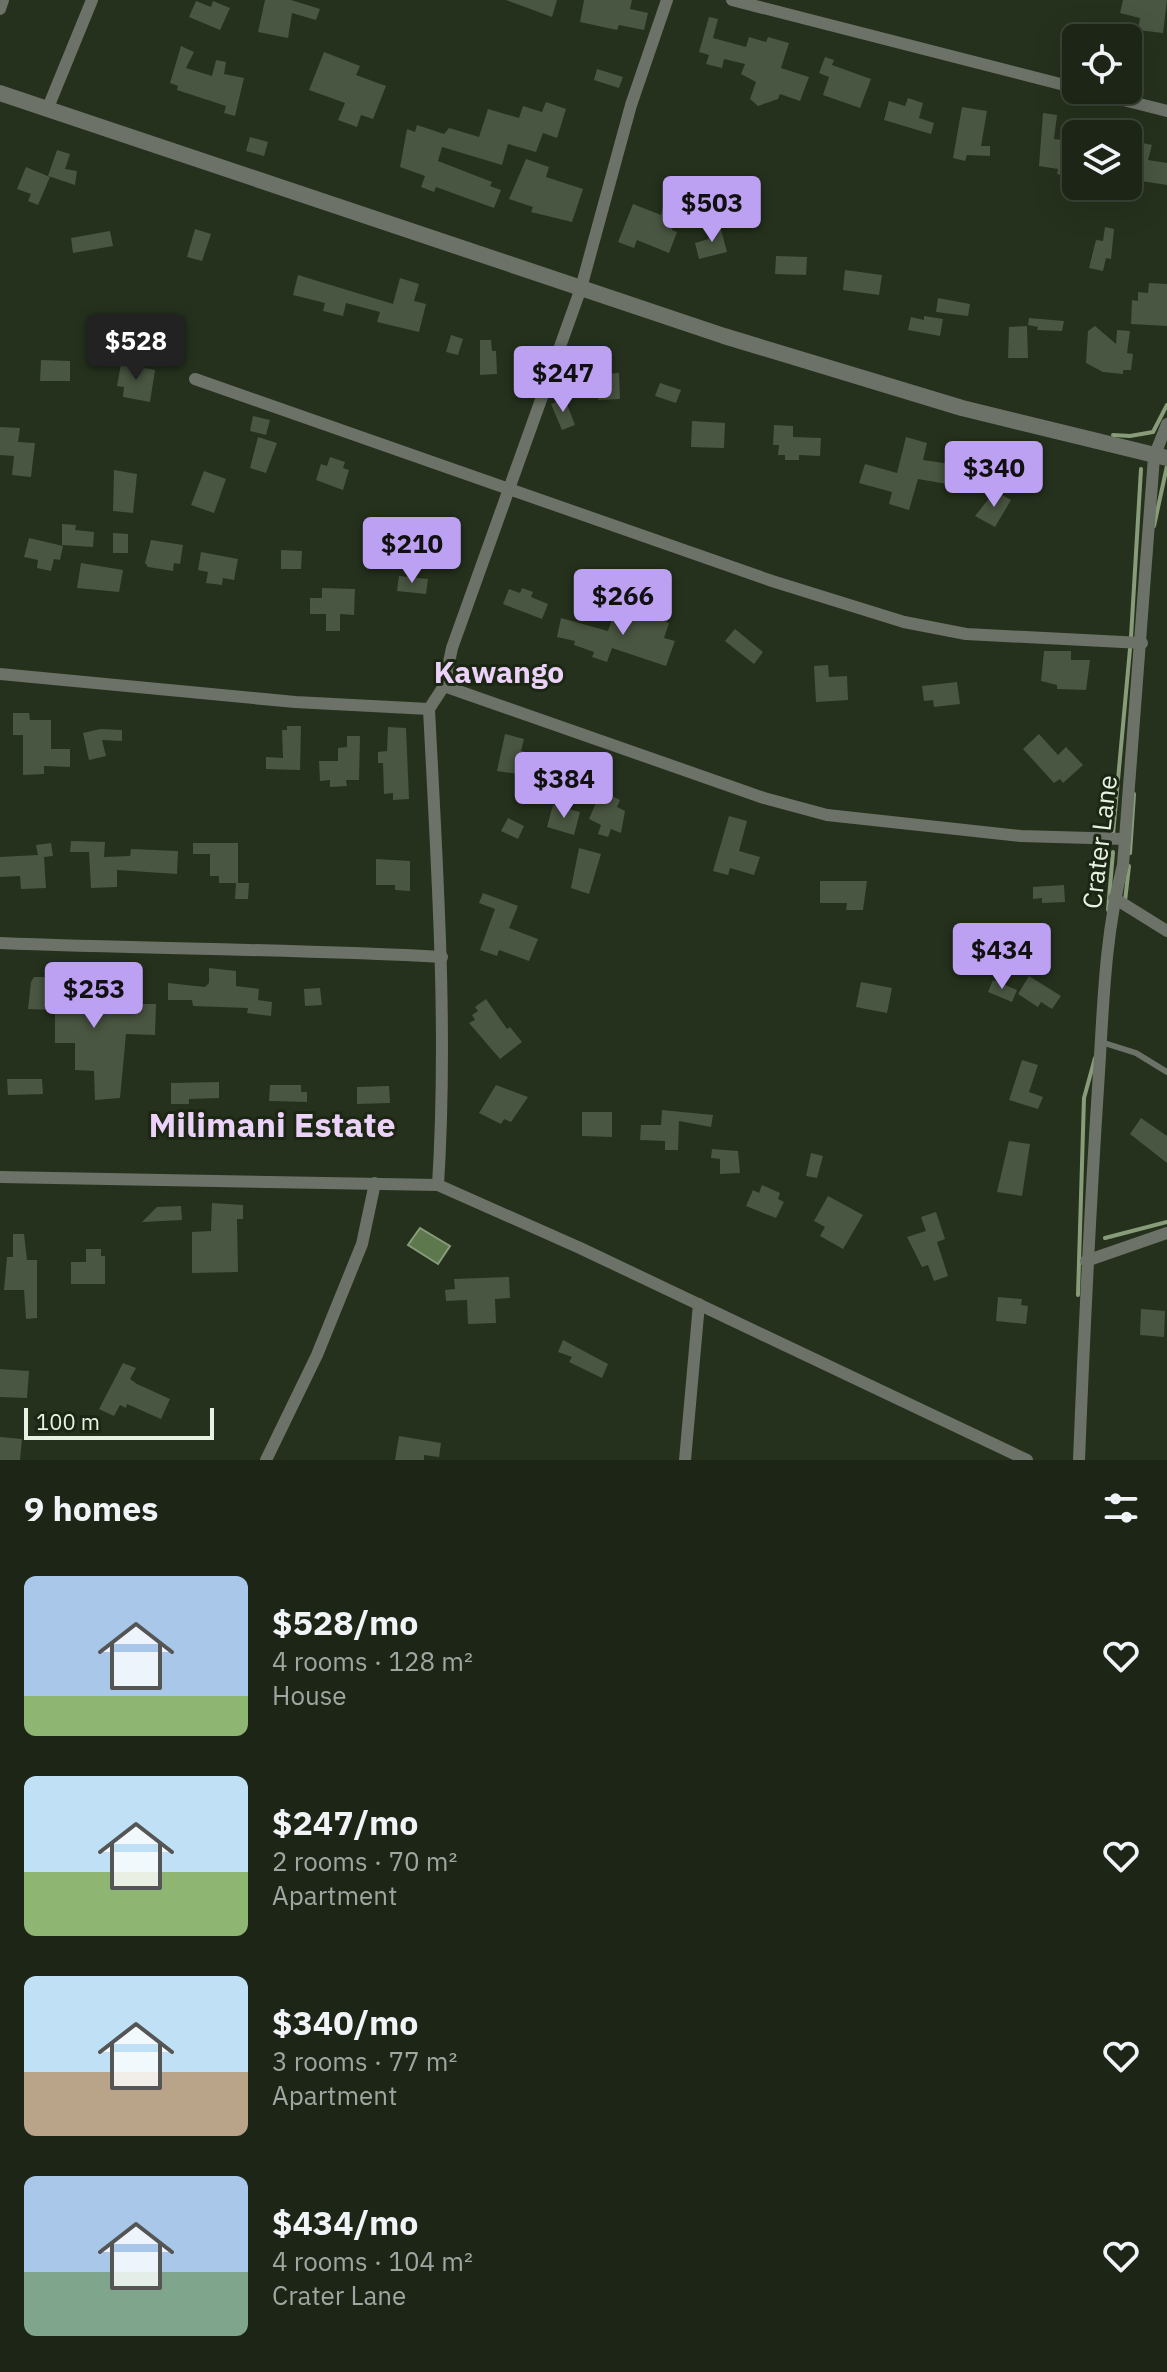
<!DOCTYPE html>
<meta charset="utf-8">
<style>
:root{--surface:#1c2516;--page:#293123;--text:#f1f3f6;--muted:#a0a5a1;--line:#3a4235;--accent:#bca0f2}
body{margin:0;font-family:"IBM Plex Sans",sans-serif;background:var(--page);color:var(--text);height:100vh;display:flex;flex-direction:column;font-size:30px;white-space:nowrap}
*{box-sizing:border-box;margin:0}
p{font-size:26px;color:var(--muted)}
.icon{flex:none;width:44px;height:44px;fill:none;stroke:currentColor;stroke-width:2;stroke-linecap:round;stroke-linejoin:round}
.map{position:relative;height:1460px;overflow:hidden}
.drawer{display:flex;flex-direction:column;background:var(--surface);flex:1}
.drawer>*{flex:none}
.buttons{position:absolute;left:1062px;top:24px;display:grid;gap:16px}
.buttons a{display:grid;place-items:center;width:80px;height:80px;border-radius:12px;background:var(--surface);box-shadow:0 8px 32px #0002,0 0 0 2px var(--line);font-size:40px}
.scale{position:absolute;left:24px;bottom:20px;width:190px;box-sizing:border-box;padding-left:8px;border:4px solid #e9f1e4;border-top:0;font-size:22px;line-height:28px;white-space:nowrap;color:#e9f1e4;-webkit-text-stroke:6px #1b2713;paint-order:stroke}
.price{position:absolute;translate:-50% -68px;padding:0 18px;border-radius:8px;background:var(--accent);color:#111;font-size:26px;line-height:52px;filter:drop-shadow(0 2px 4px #0008)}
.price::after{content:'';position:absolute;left:50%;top:48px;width:24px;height:18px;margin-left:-12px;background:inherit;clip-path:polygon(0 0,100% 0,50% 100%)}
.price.active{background:#222;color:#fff}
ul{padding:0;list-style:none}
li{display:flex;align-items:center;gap:24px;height:200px;padding:0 24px}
li span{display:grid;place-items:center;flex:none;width:224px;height:160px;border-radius:12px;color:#555}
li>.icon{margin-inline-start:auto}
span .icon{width:96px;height:96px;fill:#fffc;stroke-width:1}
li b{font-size:34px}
h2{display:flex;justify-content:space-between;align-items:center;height:96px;padding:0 24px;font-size:34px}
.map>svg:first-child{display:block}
.water{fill:#5e784d;stroke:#889c7a;stroke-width:2}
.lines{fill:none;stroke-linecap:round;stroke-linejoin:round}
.stream{stroke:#889c7a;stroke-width:4}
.building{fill:#495641}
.service{stroke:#6c7268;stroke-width:6}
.minor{stroke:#6c7268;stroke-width:12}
.tertiary{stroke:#6c7268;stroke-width:16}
.labels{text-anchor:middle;stroke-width:6;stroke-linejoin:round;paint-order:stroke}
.street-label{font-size:26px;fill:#e9f1e4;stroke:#1b2713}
.quarter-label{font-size:30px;font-weight:bold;fill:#ecd2f9;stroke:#1b2713}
.district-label{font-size:34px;font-weight:bold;fill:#ecd2f9;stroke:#1b2713}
</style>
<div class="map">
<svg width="1167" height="1460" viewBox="0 0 1167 1460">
<rect width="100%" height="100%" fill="#25311d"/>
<path class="water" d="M420 1228 450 1246 438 1264 408 1245Z"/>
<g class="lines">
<g class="stream">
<path d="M1113 435 1130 436 1153 432 1167 405"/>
<path d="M1154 526 1167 466"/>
<path d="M1131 637 1141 469"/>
<path d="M1113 834 1130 649"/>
<path d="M1130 853 1134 794"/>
<path d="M1125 901 1129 866"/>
<path d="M1108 910 1113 852"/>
<path d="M1105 1238 1167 1222"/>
<path d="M1078 1295 1084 1098 1095 1058"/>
</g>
</g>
<g class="building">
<path d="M265 0H291L320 9 316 20 292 13 288 38 258 32Z"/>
<path d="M506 0H557L552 17Z"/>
<path d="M584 0H632L630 9 648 13 644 30 619 25 617 30 580 22Z"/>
<path d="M1123 0H1167L1163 33 1138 30 1140 18 1120 13Z"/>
<path d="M196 1 211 7 213 1 230 8 220 30 189 17Z"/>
<path d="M709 17 718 19 713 38 746 47 749 37 766 42 768 37 789 43 781 68 809 77 800 101 780 94 778 99 758 106 750 99 756 82 741 74 745 64 724 59 722 68 706 64 709 55 699 52Z"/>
<path d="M181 46 194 52 186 68 212 76 216 60 226 62 224 74 244 78 235 116 224 113 226 106 177 90 178 86 170 83Z"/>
<path d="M324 52 360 66 356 75 386 86 373 119 361 115 357 127 338 120 345 103 309 90Z"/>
<path d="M825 57 834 60 832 65 871 79 860 108 823 95 829 77 819 73Z"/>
<path d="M597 69 623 77 619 88 594 80Z"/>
<path d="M908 98 923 103 919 118 934 123 931 134 884 120 889 101 905 106Z"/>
<path d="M546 102 566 109 557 138 543 133 536 152 508 144 502 165 442 147 438 161 492 182 490 186 501 190 494 208 436 187 434 192 421 187 425 176 400 167 407 129 415 132 417 125 444 134 449 128 479 137 488 109 519 118 523 106 542 112Z"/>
<path d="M962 107 987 111 981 146H990V156L967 155 965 161 953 158Z"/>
<path d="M1043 113 1057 115 1054 139 1076 142 1074 165 1070 164 1068 176 1057 174 1058 169 1039 166Z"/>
<path d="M250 137 268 142 264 156 246 151Z"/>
<path d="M1133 141 1152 145 1148 160 1167 163V185L1141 181 1139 194 1128 192Z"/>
<path d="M57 150 70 154 65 169 77 171 75 185 48 176Z"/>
<path d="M526 159 549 167 546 177 583 189 572 222 531 212 533 207 509 199Z"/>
<path d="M26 167 50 177 38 205 28 201 31 194 17 189Z"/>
<path d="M664 201 678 205 672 230 677 232 669 253 637 240 634 248 618 242 633 204 661 215Z"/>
<path d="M720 226 727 252 699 259 695 243 709 239 706 229Z"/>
<path d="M1105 227 1114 229 1111 259 1106 258 1103 271 1089 268 1096 240 1103 241Z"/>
<path d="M195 229 211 234 202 261 187 257Z"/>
<path d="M110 231 113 246 73 253 71 238Z"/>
<path d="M776 256 807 257 806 275 775 274Z"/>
<path d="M845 270 882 275 879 295 843 290Z"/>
<path d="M298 275 393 304 400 278 419 284 414 301 426 304 419 332 377 322 380 312 346 303 343 316 323 311 325 303 293 295Z"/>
<path d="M1149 283 1167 284V326L1131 324 1132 300 1138 301V292L1148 293Z"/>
<path d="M938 298 970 304 968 316 936 312Z"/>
<path d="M924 316 943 319 940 336 908 330 911 317 924 320Z"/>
<path d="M1029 318 1064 321 1062 331 1037 330 1038 327 1028 325Z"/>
<path d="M1027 326 1028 358H1008L1009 327Z"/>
<path d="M1095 326 1116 344 1117 330 1130 331 1127 353 1133 354 1131 370H1123V374L1103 372 1086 363 1088 331Z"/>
<path d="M451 335 463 339 458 355 446 352Z"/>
<path d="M480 340H491L492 351H496L497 374 480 375Z"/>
<path d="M41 360 70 361V381H40Z"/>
<path d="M121 364 155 370 150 402 123 397 124 387 117 386Z"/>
<path d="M584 369H598V374L619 373 620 399 598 400V393H577L576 376H584Z"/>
<path d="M660 383 681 390 676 403 655 396Z"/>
<path d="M565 399 575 425 562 430 551 404Z"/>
<path d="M253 416 270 420 266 435 250 431Z"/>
<path d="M692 421 725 423 724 448 691 447Z"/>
<path d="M774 425 793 426V437L821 438 820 456 799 455V460H785V455H778L779 445H773Z"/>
<path d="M0 427 20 428 18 442 35 443 31 477 12 475 14 456 0 455Z"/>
<path d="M258 437 277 443 266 473 250 468Z"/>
<path d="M906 437 927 443 923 460 950 464 947 484 918 479 909 510 889 504 892 492 859 483 865 464 897 473Z"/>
<path d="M330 457 345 462 343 468 349 470 343 490 316 480 321 464 327 466Z"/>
<path d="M114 470 137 474 133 513 113 511Z"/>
<path d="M204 471 226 479 214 513 191 505Z"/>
<path d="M995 491 1011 500 995 527 975 516Z"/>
<path d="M62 524 76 525 75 530 94 532 93 547 62 545Z"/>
<path d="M113 533 128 534V553H113Z"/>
<path d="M29 538 63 546 60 560 54 559 51 571 37 568 38 560 24 557Z"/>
<path d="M151 540 183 545 180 564 174 563 173 571 148 567 145 563Z"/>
<path d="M281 550 302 551 301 569H281Z"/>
<path d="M201 552 238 559 234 580 223 578 222 585 206 583 208 572 198 570Z"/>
<path d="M81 563 123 570 119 592 77 588Z"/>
<path d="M399 576 428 579 426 594 397 591Z"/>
<path d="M322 588 355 589 354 615 340 614V631H326V614H310V598H322Z"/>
<path d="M522 588 533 592 531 597 548 604 542 619 503 604 509 589 520 593Z"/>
<path d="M617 605 669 623 664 638 675 641 666 666 612 648 607 662 592 657 594 652 574 645 575 641 557 637 561 618 608 631Z"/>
<path d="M735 629 763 652 754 664 725 641Z"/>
<path d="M1044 651H1071V660H1090L1086 690 1057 689V685L1041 681Z"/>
<path d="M828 665 829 677 847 676 848 700 816 702 814 666Z"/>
<path d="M957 682 960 704 934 707 933 700 924 701 922 686Z"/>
<path d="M13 713H29L30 720H51V749H70V767L44 766V774L23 775V735H13Z"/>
<path d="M287 726H301L300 770 266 769V757L283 758 282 730H287Z"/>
<path d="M388 727 406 728 409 799 393 800V793L384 794 383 763H378V752L387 751Z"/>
<path d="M100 729 122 730V741L102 740 106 756 89 760 83 733Z"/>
<path d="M505 734 524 739 521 751 549 757 545 778 497 771Z"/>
<path d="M1039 734 1058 755 1066 747 1083 765 1063 783 1060 779 1054 783 1023 749Z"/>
<path d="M347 736H360L359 780H346L347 786 330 787V780L320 781 319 761H338V748L347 747Z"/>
<path d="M601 791 620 800 617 807 625 811 621 833 611 829 608 837 598 834 601 825 589 819Z"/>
<path d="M553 805 580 812 574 835 547 827Z"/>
<path d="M729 816 747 821 739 851 760 857 754 875 730 868 728 875 713 871Z"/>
<path d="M508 818 524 826 518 839 501 831Z"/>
<path d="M71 841 105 842 104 857 130 856 131 849 178 851 177 874 117 870V887L91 888 89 852H70Z"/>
<path d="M51 843 53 856 44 857 46 888 21 889 20 876 0 877V857L38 855 36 845Z"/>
<path d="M193 843H238V883H249L248 899H235L236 883H219V876H210V854H193Z"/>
<path d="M579 848 601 854 589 894 571 888Z"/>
<path d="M376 859 410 861V891L395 890V885H376Z"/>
<path d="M820 881H867L863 910H846L847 903H820Z"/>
<path d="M1064 885 1065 902 1042 903V898L1033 899V887Z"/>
<path d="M483 893 518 906 509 928 538 939 529 961 499 950 497 956 480 950 495 909 479 903Z"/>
<path d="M209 968 236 971V986L259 989 258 1000 272 1002 271 1016 247 1013 248 1008 193 1006 192 1000H168V983L205 987 209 983Z"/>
<path d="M45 971H60V992L79 993V1003L96 1004V1010L125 1011 126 991 141 992V1004H156L155 1035 126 1034 120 1098 95 1100 94 1071 75 1070V1043H55V1010L28 1009 31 982 34 977H45Z"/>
<path d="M1029 976 1061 996 1052 1009 1041 1002 1038 1007 1018 994Z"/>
<path d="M993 980 1017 990 1012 1002 988 992Z"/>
<path d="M861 982 892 988 887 1013 856 1007Z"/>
<path d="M320 988 322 1005 305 1006 304 989Z"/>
<path d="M486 999 507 1029 510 1027 522 1042 500 1059 469 1023 475 1020 472 1015 478 1011 475 1007Z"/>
<path d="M1022 1060 1038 1065 1029 1092 1043 1097 1038 1109 1009 1100Z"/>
<path d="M7 1079H42L43 1094 8 1095Z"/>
<path d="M219 1082V1098L189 1099V1104H171V1083Z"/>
<path d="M270 1085H301V1092H307V1102L269 1101Z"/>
<path d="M496 1085 528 1097 511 1122 504 1119 501 1124 479 1113Z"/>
<path d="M389 1086 390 1103 357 1104V1087Z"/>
<path d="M662 1110 713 1115 711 1127 679 1121 678 1150H665V1141L640 1140 641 1125H661Z"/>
<path d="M582 1112H612V1137L582 1136Z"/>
<path d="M1141 1118 1167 1136V1163L1130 1134Z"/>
<path d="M1009 1141 1030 1144 1022 1196 997 1192Z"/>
<path d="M712 1149 738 1151 740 1173 720 1174V1159L711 1158Z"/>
<path d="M811 1153 823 1156 817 1178 806 1176Z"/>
<path d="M762 1185 780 1193 778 1199 784 1202 776 1218 746 1206 753 1190 759 1193Z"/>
<path d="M828 1196 863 1215 843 1249 820 1236 825 1227 814 1221Z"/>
<path d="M212 1203 243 1205V1219H237L238 1272 192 1273V1232L211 1231Z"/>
<path d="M181 1206 182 1220 142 1222 157 1207Z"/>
<path d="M936 1212 945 1239 937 1242 948 1276 934 1281 928 1265 922 1267 907 1237 926 1231 921 1217Z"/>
<path d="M13 1234H24L27 1260H37V1318L26 1319 24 1290H4L7 1257H13Z"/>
<path d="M86 1249H101V1256H105V1284H71V1262H86Z"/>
<path d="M509 1277 510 1298 495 1299 496 1323 468 1324 467 1300 446 1301 445 1290 455 1289 454 1279Z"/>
<path d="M998 1297 1022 1299 1021 1305 1028 1306 1026 1324 996 1321Z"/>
<path d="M1141 1309 1165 1311 1164 1337 1140 1335Z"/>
<path d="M563 1340 608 1364 602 1378 569 1362 572 1357 558 1352Z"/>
<path d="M123 1363 136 1368 130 1379 137 1384 170 1399 161 1419 127 1404 126 1408 120 1405 114 1416 99 1409Z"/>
<path d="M0 1369 29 1371 27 1398 0 1397Z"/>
<path d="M399 1436 441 1443 439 1457 424 1455V1460H395Z"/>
<path d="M0 1437 22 1439 20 1460H0Z"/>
</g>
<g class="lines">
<path class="service" d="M1101 1042 1136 1053 1167 1072"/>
<g class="minor">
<path d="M732 0 1076 88"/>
<path d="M0 9 3 0"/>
<path d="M1084 90 1167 111"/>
<path d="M47 110 92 0"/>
<path d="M195 379 772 581 904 622 966 634 1142 643"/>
<path d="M0 674 295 702 429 709"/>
<path d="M444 686 764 798 827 815 1021 836 1125 839"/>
<path d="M1114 898 1167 931"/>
<path d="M0 943C147 949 295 949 442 957"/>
<path d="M0 1177 438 1185 580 1248 1027 1460"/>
<path d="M438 1185C448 1026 437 868 429 709L444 686 452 648 581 288 631 105 667 0"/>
<path d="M1086 1261 1167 1233"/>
<path d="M266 1460 317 1355 362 1244 375 1183"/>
<path d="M685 1460 699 1304"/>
<path d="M1079 1460C1084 1336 1090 1212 1098 1088 1103 1015 1104 936 1123 865L1154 457 1167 424"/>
</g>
<path class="tertiary" d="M0 93 724 336 962 408 1167 458"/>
</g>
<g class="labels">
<g class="street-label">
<text transform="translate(1100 842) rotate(-83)" y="9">Crater Lane</text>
</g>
<g class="quarter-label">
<text x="499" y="683">Kawango</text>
</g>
<g class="district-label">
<text x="272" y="1137">Milimani Estate</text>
</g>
</g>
</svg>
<div class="buttons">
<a><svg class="icon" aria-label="locate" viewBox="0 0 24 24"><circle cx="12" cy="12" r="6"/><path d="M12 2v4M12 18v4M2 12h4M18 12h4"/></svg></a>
<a><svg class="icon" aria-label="layers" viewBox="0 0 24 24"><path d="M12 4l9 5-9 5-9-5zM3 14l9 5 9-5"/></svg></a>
</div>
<div class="scale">100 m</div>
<b class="price" style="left:712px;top:244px">$503</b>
<b class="price active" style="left:136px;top:382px">$528</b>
<b class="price" style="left:563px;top:414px">$247</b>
<b class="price" style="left:994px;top:509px">$340</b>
<b class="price" style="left:412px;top:585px">$210</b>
<b class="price" style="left:623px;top:637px">$266</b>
<b class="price" style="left:564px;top:820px">$384</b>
<b class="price" style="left:1002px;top:991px">$434</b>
<b class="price" style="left:94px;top:1030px">$253</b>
</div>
<section class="drawer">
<h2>9 homes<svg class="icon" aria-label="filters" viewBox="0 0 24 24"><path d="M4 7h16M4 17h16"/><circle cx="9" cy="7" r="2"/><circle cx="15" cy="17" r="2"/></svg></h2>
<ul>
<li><span style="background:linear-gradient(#a9c7e8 75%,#8fb573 0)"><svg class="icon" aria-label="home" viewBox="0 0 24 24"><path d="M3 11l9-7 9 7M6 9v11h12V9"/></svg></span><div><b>$528/mo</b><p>4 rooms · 128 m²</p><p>House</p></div><svg class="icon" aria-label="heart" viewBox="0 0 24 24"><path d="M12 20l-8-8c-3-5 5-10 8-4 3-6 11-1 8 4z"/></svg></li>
<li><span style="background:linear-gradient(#bfe0f5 60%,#8fb573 0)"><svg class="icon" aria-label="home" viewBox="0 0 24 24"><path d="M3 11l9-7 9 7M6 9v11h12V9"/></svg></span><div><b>$247/mo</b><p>2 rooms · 70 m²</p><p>Apartment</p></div><svg class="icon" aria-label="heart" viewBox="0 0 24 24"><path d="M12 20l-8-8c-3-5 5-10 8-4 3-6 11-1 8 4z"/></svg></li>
<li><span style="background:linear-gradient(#bfe0f5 60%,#b9a48a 0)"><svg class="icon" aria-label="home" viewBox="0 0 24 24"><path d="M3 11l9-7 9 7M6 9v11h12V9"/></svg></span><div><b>$340/mo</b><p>3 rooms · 77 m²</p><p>Apartment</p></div><svg class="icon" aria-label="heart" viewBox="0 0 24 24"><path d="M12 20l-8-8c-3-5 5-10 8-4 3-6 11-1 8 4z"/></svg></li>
<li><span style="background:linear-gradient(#a9c7e8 60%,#7fa58c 0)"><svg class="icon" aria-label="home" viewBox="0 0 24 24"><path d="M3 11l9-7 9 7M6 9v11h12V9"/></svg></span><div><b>$434/mo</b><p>4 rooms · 104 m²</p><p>Crater Lane</p></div><svg class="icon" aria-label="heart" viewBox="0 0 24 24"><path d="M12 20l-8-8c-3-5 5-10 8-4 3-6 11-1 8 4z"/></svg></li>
</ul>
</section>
